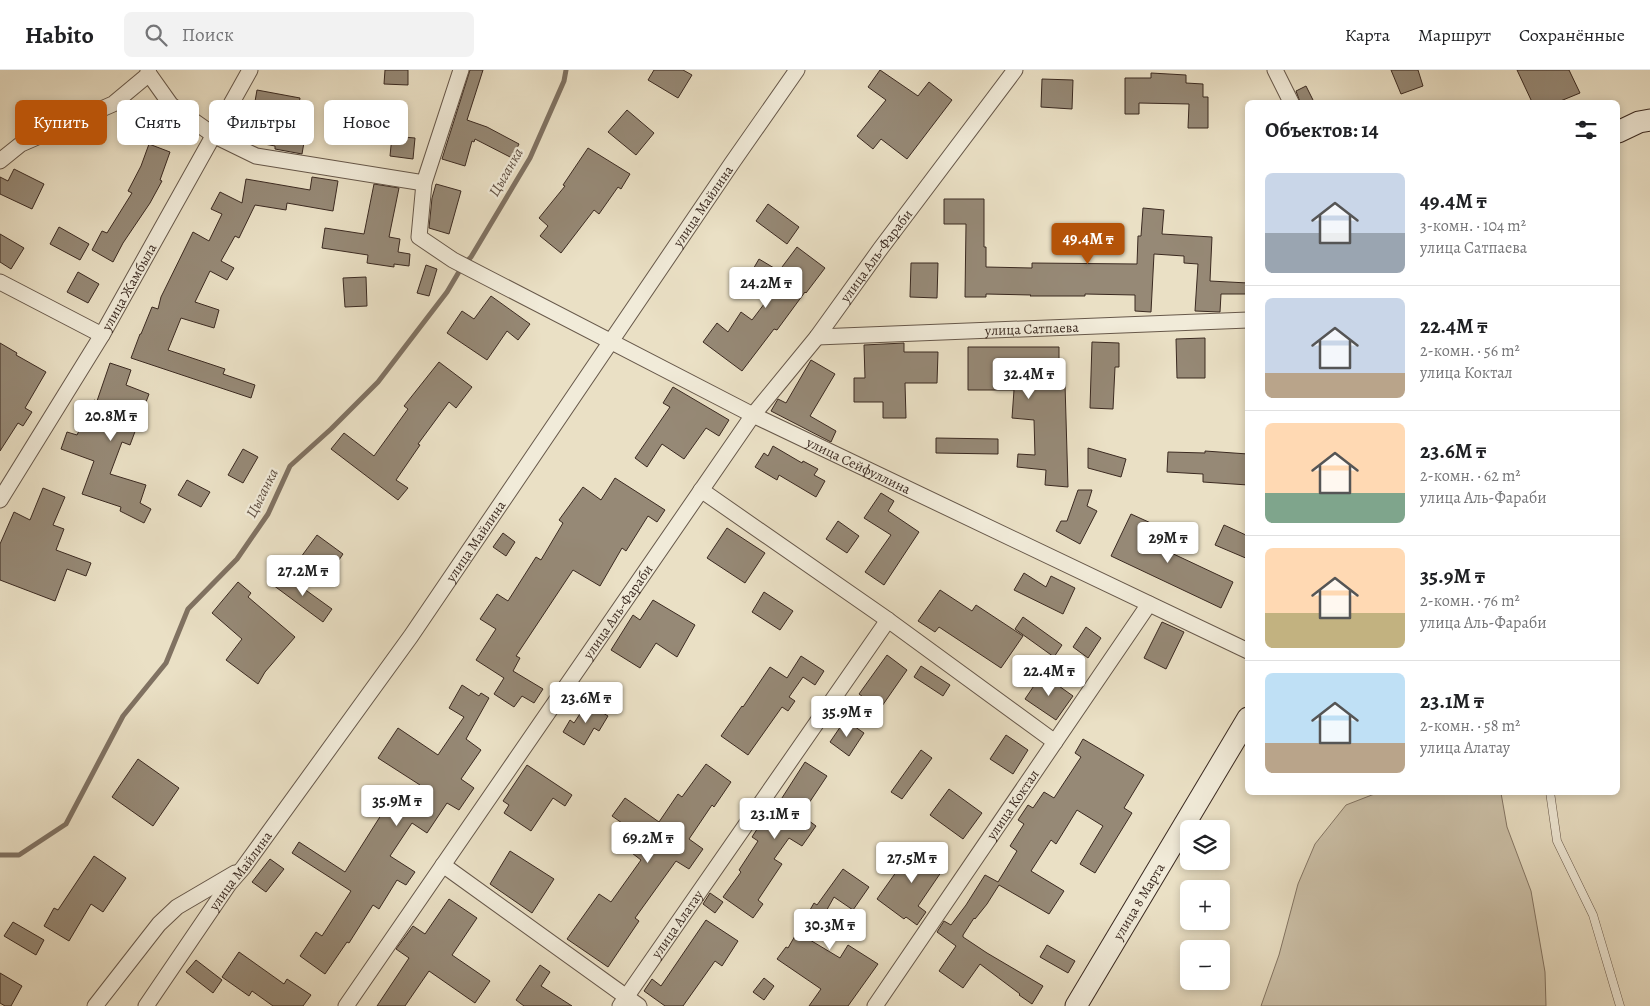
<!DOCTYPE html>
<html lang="ru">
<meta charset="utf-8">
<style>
:root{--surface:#fff;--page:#f2f2f2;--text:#202124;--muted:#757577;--line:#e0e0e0;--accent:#b45309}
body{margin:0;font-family:Alegreya,serif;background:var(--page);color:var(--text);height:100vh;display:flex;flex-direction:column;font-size:19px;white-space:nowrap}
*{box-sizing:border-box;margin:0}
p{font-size:16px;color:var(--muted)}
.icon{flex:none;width:28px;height:28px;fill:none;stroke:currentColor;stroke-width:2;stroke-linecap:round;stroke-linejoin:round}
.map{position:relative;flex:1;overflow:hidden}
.details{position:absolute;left:1245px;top:30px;width:375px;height:695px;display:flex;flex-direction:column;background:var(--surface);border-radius:8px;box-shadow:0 2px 8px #0003}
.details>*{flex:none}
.banner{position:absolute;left:15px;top:30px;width:475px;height:45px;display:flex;gap:10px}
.controls{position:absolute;left:1180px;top:750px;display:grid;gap:10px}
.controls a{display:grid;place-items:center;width:50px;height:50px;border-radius:8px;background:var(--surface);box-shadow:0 2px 8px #0003;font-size:25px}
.price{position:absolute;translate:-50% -42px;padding:0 11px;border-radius:5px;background:#fff;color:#222;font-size:16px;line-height:32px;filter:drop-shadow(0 1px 2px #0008)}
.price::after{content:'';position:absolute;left:50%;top:30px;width:15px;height:11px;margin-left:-8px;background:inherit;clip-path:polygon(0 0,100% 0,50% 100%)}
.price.selected{background:var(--accent);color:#fff}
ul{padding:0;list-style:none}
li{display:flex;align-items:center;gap:15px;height:125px;padding:0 20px}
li+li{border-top:1px solid var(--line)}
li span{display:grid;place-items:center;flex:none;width:140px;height:100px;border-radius:8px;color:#555}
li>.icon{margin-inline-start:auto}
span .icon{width:60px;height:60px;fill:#fffc;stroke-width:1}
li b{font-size:21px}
h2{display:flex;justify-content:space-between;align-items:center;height:60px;padding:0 20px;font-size:21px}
.tag{padding:0 18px;border-radius:8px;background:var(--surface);box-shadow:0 2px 8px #0003;font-size:18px;line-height:45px}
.tag.selected{background:var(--accent);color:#fff}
header{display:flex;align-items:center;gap:30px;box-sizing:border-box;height:70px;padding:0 25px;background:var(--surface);border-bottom:1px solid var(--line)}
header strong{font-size:24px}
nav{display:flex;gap:28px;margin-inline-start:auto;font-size:18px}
.search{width:350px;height:45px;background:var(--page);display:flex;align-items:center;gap:12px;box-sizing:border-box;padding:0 18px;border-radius:8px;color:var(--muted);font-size:19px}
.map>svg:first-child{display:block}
.green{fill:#ccc1a9;stroke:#847665}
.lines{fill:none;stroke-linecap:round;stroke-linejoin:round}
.stream{stroke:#807262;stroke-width:5}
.building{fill:#968976;stroke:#3b2a21}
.lane-casing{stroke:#67584a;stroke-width:9}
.street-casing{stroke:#67584a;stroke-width:17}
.secondary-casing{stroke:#3b2a21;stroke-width:23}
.lane{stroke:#f1ebd9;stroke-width:8}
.street{stroke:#f1ebd9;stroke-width:15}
.secondary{stroke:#f1ebd9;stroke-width:21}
.labels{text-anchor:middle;stroke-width:4.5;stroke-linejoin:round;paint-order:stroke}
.street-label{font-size:14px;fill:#3b2a21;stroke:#f1ebd9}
.water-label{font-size:15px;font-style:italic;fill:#5e4e41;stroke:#f1ebd9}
</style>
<header>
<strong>Habito</strong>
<div class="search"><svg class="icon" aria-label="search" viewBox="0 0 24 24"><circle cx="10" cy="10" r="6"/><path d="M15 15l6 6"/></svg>Поиск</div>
<nav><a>Карта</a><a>Маршрут</a><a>Сохранённые</a></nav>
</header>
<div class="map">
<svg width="1650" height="936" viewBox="0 0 1650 936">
<rect width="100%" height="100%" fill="#eae0c5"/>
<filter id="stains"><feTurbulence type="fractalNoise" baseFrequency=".004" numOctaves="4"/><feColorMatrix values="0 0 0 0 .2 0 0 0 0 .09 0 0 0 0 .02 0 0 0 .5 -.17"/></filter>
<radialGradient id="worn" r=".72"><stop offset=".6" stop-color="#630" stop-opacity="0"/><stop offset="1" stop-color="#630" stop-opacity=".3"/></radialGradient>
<path class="green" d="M1377 723H1501L1507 757 1531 821 1545 902 1546 936H1261L1279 885 1298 814 1315 774 1346 735Z"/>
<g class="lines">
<path class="stream" d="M0 785H19L66 754 123 646 166 593 188 539 237 489 268 444 290 396 331 359 378 312 447 222 463 195 471 187 530 88 564 11 566 0"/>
</g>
<g class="building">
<path d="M385 0H408V15L384 14Z"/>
<path d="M470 0H483L467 50 487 57 519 74 512 88 475 69 474 72 472 71 465 96 442 89Z"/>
<path d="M654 0H683L692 5 678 28 648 10Z"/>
<path d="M880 0 918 26 929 12 952 30 907 89 881 69 873 79 857 66 886 30 868 17Z"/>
<path d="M1391 0H1418L1423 16 1401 24Z"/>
<path d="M1517 0H1569L1580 23 1558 32H1532Z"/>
<path d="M1151 3 1186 5V13L1203 14V27H1208V58H1188L1189 34 1139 33V44H1125V8H1151Z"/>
<path d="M1042 9 1073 10 1072 39 1041 37Z"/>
<path d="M1306 16 1314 32H1300L1296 21Z"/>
<path d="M257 20 300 28 297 47 308 49 302 84 275 79V76L248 71Z"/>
<path d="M627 40 654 63 636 85 608 62Z"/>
<path d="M392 66 415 68 413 89 390 86Z"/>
<path d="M149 74 170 82 160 110 162 111 150 133 123 173 113 192 92 180 102 161 107 163 132 123 128 121 141 96Z"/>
<path d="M588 78 630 104 621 119 618 117 599 144 594 140 561 183 540 166 548 156 539 148 565 116 563 115Z"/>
<path d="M14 99 44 114 32 139 0 124V107L8 111Z"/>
<path d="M312 107 338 111 333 141 287 133 286 140 255 135 239 168 235 166 221 191 234 198 227 210 210 201 195 232 219 240 214 258 181 248 168 280 225 299 223 304 255 315 251 328 131 288 140 264H141L152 237 158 239 161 227 193 162 209 171 222 144 211 139 220 122 242 133 246 109 310 120Z"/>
<path d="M374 114 399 118 389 167 400 169 398 182 410 184 409 196 394 194V197L367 193 368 185 322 178 325 158 364 164Z"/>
<path d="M436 114 461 121 449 164 429 158 432 128Z"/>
<path d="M944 129H984V177H986V197L1032 198V193L1137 194 1138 166H1141L1143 138 1164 140 1162 164 1212 167 1210 211 1248 213V224H1221L1220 242 1195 241 1198 194 1184 193V186L1154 184 1151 242 1135 241V225L1085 224V226H1030L1031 225 986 224V227H965L966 154H944Z"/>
<path d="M768 134 799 157 787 174 756 151Z"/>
<path d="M59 157 89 174 80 190 50 174Z"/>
<path d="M0 164 24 178 11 199 0 192Z"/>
<path d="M797 177 825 198 806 223 805 222 777 260 774 259 742 301 703 272 717 253 728 262 741 242 752 250 777 217 752 201 759 189 779 201Z"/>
<path d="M911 193H938L937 228 910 227Z"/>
<path d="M426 195 437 199 429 226 417 223Z"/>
<path d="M78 202 99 214 88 233 67 222Z"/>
<path d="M366 207 367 236 345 237 343 208Z"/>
<path d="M491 226 530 254 518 270 507 261 487 290 447 263 462 241 474 249Z"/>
<path d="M1205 268V308H1177L1176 269Z"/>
<path d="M1092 272 1119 273V297H1115L1113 339 1090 338Z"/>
<path d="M0 273 17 283 16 285 46 302 25 338 32 342 23 356 18 353 0 381Z"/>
<path d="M904 273V282H938L937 313H905L906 348H883V332H854V308H865L864 275Z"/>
<path d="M968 277H1059V314H1065L1068 417 1045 415 1046 400 1017 397 1018 384 1035 385 1034 350 1012 348 1014 320H968Z"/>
<path d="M811 290 835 304 810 346 836 361 831 372 771 341 778 329 786 333Z"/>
<path d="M439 292 472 317 456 338 449 332 418 374 420 375 396 410 408 418 398 430 331 379 344 363 374 386 408 339 404 336Z"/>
<path d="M110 293 131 300 126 315 149 324 130 375 122 372 110 404 146 415 140 433 151 439 144 453 120 441 121 437 82 424 94 391 61 379 67 362 77 365 94 330 97 331Z"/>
<path d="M673 317 729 350 719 366 706 358 684 389 662 374 647 397 635 388 670 337 663 333Z"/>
<path d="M936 368 998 369V384L936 383Z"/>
<path d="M773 376 802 393 803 391 818 399 814 405 825 411 816 427 779 405 777 410 755 397 764 383 768 386Z"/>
<path d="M1088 378 1126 389 1121 407 1088 398Z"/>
<path d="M243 379 258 387 243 413 228 405Z"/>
<path d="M1205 381 1248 384V415L1203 412V404L1167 402 1168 382 1205 383Z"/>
<path d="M615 408 665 440 657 452 648 446 626 481 622 478 600 516 573 500 516 586 520 588 513 601 543 619 534 633 522 626 514 637 494 624 504 608 476 590 496 559 480 549 497 524 508 531 536 487 541 490 563 453 559 450 583 417 601 430Z"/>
<path d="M187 410 210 422 201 437 178 425Z"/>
<path d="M43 418 65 427 53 455 64 459 56 480 91 493 86 506 67 499 55 531 0 510V474L14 442 30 450Z"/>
<path d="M1078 420H1092L1087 436 1097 441 1080 474 1056 461 1061 451H1067Z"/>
<path d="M881 423 894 431 888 441 919 462 884 515 865 502 891 465 864 448Z"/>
<path d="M1131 444 1153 454 1148 464 1168 474 1165 480 1233 512 1221 538 1111 486Z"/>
<path d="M838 451 859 466 847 483 826 469Z"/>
<path d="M1224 455 1248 466V489L1215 475Z"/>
<path d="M727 458 765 483 745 513 707 488Z"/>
<path d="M503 463 515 472 506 486 493 477Z"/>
<path d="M317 465 343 484 328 506 301 487Z"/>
<path d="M282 503 332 539 323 552 273 515Z"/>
<path d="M1024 503 1046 517 1051 506 1075 518 1063 544 1014 520Z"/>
<path d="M238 512 251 523 248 527 295 567 265 602 258 614 226 590 242 569 212 543Z"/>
<path d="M940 520 972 541 976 535 1023 566 1001 598 939 557 935 562 918 551Z"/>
<path d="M764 522 793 541 780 560 752 542Z"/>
<path d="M653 530 695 555 677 587 656 573 640 598 611 580 633 545 640 550Z"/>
<path d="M1023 547 1062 575 1054 587 1015 559Z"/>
<path d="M1162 552 1184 562 1166 599 1144 588Z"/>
<path d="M1086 557 1101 568 1088 588 1073 577Z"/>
<path d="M887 585 907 600 880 639 859 624Z"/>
<path d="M801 586 824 601 815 615 803 607 789 627 795 631 788 641 782 637 748 685 721 666 742 636 743 637 770 597 787 608Z"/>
<path d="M921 596 950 615 943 626 914 607Z"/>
<path d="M1042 604 1073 626 1056 650 1025 629Z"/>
<path d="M462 615 479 626 481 623 489 628 466 669 481 680 461 709 474 718 459 740 447 733 427 763 412 753 390 786 415 802 406 815 397 810 379 839 373 835 349 873 347 872 325 904 300 886 316 862 322 866 351 821 292 783 299 772 345 802 383 742 397 751 420 715 378 688 398 658 438 685 464 647 449 638Z"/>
<path d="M587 633 608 646 599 661 594 658 584 675 563 662 570 650 574 653Z"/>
<path d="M845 650 864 663 849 686 830 672Z"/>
<path d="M1006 665 1028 680 1013 704 990 689Z"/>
<path d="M1083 669 1144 705 1124 738 1132 743 1095 803 1080 794 1103 756 1077 740 1056 774 1051 770 1031 801 1064 821 1049 844 999 815 987 834 975 849 974 848 963 865V867L987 883 1043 916 1032 934 1019 925 1020 924 980 894 963 918 939 901 956 876 937 862 944 851 951 855 966 835 985 805 998 812 1017 781 1010 776 1024 754 1018 750 1028 735 1033 738 1044 722 1054 728 1081 687 1075 683Z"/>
<path d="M921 680 932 688 902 729 891 722Z"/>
<path d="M138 689 179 718 153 756 112 727Z"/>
<path d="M805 692 827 706 801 745 816 756 802 776 789 768 774 789 782 794 758 830 763 834 753 848 723 827 741 802 739 800 758 771 752 767 763 750 762 749 770 737 771 738 778 729 780 731Z"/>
<path d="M706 694 731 712 714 737 712 735 689 769 703 779 689 799 676 791 635 848 639 851 608 897 567 869 599 824 611 832 641 790 628 780 639 765 612 746 625 728 659 752 678 724 682 727Z"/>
<path d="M527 695 572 725 565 736 553 728 531 761 504 743 509 735 503 731Z"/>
<path d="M949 719 982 743 963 769 930 745Z"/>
<path d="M914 773 946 795 918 836 926 842 917 855 906 847 904 849 877 829 899 798 898 797Z"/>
<path d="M510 781 554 809 532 843 490 814Z"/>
<path d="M94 786 126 808 103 842 91 834 69 871 44 856 54 838 58 840Z"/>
<path d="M270 789 284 799 266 822 252 812Z"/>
<path d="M843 799 869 817 853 840 834 827 810 870 840 888 848 875 878 894 848 936H809L821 919 777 889 786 877 788 878 814 833 817 835Z"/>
<path d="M710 823 723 832 715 843 703 834Z"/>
<path d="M449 829 477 848 452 885 490 911 475 933 429 901 405 936H377L409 888 396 879 413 856 425 864Z"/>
<path d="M706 850 738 871 722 896 715 891 683 936H665L644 921 652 909 661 916Z"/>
<path d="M13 852 44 870 36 885 4 866Z"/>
<path d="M1047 875 1075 891 1068 903 1040 887Z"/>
<path d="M239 882 284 914 287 909 311 925 303 936H273L252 921 249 926 222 907Z"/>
<path d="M196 890 222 910 213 923 186 902Z"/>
<path d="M540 895 550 902 541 916 572 936H524L516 930Z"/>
<path d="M0 903 22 916 11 936H5L0 933Z"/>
<path d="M764 908 774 916 764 930 753 922Z"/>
</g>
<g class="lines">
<g class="lane-casing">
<path id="lane" d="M1550 722 1557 771 1593 845 1620 936"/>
</g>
<g class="street-casing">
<g id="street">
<path d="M148 0 149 4 171 35 215 66 256 86 424 113"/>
<path id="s1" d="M461 0 424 113 419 167 453 190 753 345 1248 581"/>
<path d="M1275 0 1291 32"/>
<path d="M0 91 21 74 113 34 149 4"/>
<path d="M0 212 102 265"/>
<path id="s2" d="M817 267 1248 250"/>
<path d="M701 420 888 550 1055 672"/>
<path id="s3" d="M0 430 102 265 250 0"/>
<path d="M443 795 639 936"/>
<path d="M95 936 159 854 177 837 235 803"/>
<path id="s4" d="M146 936 229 814 243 798 411 566 732 93 797 0"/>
<path id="s5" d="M346 936 753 345 817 267 881 178 1015 0"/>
<path id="s6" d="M620 936 888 550"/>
<path id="s7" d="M875 936 1149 534"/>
</g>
</g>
<g class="secondary-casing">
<g id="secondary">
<path d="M1618 62 1639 52 1650 50"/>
<path id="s8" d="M1076 936 1248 648"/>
</g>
</g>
<use href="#lane" class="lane"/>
<use href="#street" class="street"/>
<use href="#secondary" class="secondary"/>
</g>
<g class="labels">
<g class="street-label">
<text dy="5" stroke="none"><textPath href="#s4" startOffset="975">улица Майлина</textPath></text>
<text dy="5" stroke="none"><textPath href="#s5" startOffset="919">улица Аль-Фараби</textPath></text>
<text dy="5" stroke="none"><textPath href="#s3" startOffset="249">улица Жамбыла</textPath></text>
<text dy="5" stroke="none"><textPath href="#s2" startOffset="215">улица Сатпаева</textPath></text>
<text dy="5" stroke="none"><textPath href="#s1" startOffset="669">улица Сейфуллина</textPath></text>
<text dy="5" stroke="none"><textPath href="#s4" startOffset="570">улица Майлина</textPath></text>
<text dy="5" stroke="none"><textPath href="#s5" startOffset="479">улица Аль-Фараби</textPath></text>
<text dy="5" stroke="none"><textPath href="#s7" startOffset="244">улица Коктал</textPath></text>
<text dy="5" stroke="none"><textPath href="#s4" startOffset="165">улица Майлина</textPath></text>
<text dy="5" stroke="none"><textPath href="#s8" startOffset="122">улица 8 Марта</textPath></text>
<text dy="5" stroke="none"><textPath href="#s6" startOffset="100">улица Алатау</textPath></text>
</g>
<g class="water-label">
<text transform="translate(506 102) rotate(-60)" y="5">Цыганка</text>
<text transform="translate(262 423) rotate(-63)" y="5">Цыганка</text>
</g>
</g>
<rect width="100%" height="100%" filter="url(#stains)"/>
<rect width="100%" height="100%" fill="url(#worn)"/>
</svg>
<div class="controls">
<a><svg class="icon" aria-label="layers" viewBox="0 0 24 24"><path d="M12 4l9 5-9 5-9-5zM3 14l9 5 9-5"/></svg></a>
<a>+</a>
<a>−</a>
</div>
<b class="price selected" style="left:1088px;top:195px">49.4M ₸</b>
<b class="price" style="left:766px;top:239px">24.2M ₸</b>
<b class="price" style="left:1029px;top:330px">32.4M ₸</b>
<b class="price" style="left:111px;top:372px">20.8M ₸</b>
<b class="price" style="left:1168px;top:494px">29M ₸</b>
<b class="price" style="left:303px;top:527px">27.2M ₸</b>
<b class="price" style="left:1049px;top:627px">22.4M ₸</b>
<b class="price" style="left:586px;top:654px">23.6M ₸</b>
<b class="price" style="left:847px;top:668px">35.9M ₸</b>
<b class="price" style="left:397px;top:757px">35.9M ₸</b>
<b class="price" style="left:775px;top:770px">23.1M ₸</b>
<b class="price" style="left:648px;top:794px">69.2M ₸</b>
<b class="price" style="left:912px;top:814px">27.5M ₸</b>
<b class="price" style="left:830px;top:881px">30.3M ₸</b>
<div class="banner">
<a class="tag selected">Купить</a>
<a class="tag">Снять</a>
<a class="tag">Фильтры</a>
<a class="tag">Новое</a>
</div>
<section class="details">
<h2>Объектов: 14<svg class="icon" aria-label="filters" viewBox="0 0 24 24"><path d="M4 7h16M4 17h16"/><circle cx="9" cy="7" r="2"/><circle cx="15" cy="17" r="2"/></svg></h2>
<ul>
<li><span style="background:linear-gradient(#c9d6e8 60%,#9aa5b1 0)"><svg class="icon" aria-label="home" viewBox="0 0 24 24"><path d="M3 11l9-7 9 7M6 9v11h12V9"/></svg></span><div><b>49.4M ₸</b><p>3-комн. · 104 m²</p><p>улица Сатпаева</p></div></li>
<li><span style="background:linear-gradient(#c9d6e8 75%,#b9a48a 0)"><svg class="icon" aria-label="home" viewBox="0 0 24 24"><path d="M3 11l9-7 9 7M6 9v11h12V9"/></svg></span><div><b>22.4M ₸</b><p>2-комн. · 56 m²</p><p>улица Коктал</p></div></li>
<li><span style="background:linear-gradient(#ffd9b3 70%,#7fa58c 0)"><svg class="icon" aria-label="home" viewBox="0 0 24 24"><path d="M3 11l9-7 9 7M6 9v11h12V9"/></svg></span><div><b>23.6M ₸</b><p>2-комн. · 62 m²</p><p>улица Аль-Фараби</p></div></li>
<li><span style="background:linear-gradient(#ffd9b3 65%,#c2b280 0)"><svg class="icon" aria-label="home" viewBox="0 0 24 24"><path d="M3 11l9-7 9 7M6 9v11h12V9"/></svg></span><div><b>35.9M ₸</b><p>2-комн. · 76 m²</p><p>улица Аль-Фараби</p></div></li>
<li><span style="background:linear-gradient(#bfe0f5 70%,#b9a48a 0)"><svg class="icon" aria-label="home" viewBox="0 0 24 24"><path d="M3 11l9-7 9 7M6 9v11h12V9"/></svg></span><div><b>23.1M ₸</b><p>2-комн. · 58 m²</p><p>улица Алатау</p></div></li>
</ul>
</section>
</div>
